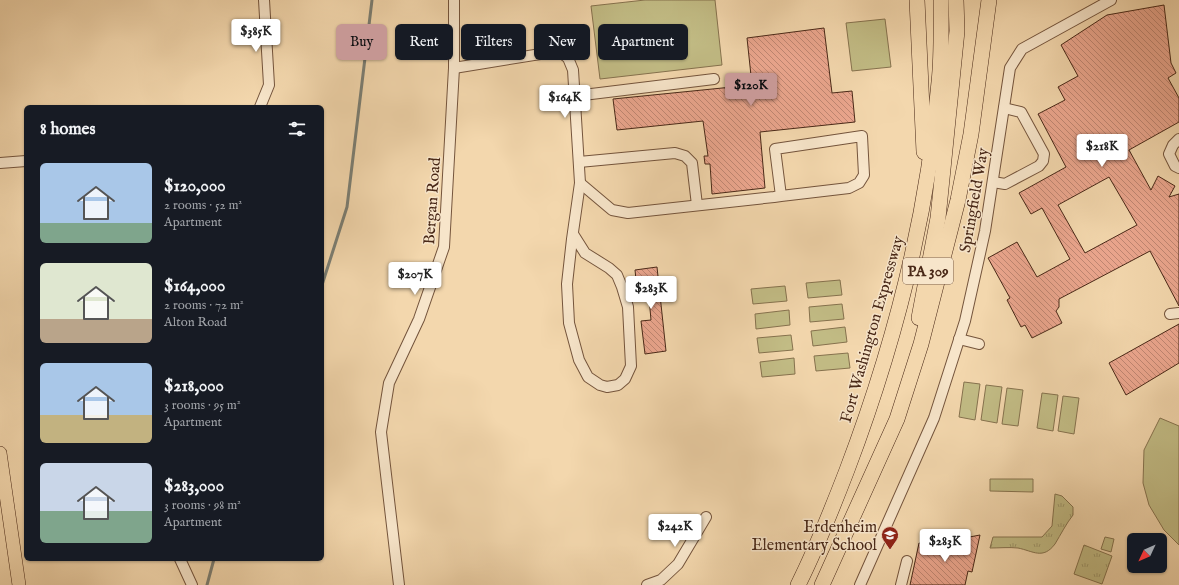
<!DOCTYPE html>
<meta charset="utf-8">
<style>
:root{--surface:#171b24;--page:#242831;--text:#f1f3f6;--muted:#9ea1a6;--accent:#c59692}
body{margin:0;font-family:"IM FELL English",serif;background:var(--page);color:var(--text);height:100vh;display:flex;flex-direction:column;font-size:15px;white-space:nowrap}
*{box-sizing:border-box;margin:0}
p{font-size:13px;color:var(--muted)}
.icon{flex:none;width:22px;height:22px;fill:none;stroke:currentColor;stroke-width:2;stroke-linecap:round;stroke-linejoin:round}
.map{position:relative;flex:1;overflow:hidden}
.details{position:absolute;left:24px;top:105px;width:300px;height:456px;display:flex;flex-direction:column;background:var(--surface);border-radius:6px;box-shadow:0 1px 3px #0004}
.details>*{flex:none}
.hud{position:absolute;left:336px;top:24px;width:380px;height:36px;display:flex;gap:8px}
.needle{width:26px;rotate:226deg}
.controls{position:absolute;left:1127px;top:533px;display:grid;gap:8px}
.controls a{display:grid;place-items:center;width:40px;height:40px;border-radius:6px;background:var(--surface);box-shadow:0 1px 3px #0004;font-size:20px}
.price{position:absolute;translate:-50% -34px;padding:0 9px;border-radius:4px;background:#fff;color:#222;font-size:13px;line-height:26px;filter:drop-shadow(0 1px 2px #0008)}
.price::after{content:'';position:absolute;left:50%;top:24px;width:12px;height:9px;margin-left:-6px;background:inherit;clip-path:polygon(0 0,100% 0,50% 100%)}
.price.current{background:var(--accent);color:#111}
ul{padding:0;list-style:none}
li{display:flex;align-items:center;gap:12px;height:100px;padding:0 16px}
li span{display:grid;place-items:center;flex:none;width:112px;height:80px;border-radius:6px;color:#555}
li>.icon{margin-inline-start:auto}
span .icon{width:48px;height:48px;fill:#fffc;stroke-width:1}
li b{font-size:17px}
h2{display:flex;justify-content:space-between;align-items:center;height:48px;padding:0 16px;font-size:17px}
.pill{padding:0 14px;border-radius:6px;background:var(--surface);box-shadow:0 1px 3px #0004;font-size:14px;line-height:36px}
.pill.current{background:var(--accent);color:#111}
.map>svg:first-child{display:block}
.park{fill:url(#park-tufts);stroke:#86724e}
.pitch{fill:#c2bc85;stroke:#86724e}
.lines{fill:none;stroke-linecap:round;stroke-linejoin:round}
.stream{stroke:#7b7e73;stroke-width:3}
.building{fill:url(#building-back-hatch);stroke:#492817;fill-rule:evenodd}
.minor-casing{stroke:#74543c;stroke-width:12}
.major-casing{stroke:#492817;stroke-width:14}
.highway-casing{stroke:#492817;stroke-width:16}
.minor{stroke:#f7e5ca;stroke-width:10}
.major{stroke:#f3d7ad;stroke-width:13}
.highway{stroke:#f3d7ad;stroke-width:15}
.labels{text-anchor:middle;stroke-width:3;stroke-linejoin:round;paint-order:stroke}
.shield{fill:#f7e5ca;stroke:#7d614d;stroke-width:1}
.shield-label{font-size:15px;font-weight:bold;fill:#492817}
.street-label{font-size:16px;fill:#492817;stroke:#f7e5ca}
.poi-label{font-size:16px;fill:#492817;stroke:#f7e5ca;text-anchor:end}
</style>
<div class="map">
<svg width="1179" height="585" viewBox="0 0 1179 585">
<defs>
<pattern id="park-tufts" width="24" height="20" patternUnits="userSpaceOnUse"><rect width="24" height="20" fill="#c2bc85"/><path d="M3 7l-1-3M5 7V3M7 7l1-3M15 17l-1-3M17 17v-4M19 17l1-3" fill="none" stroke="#a0996c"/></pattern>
<pattern id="building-back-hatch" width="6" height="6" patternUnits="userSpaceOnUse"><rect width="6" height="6" fill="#eba68e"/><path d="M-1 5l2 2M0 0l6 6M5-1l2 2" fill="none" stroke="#c08773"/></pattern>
</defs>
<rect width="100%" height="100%" fill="#f3d7ad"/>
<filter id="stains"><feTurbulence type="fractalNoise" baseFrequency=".005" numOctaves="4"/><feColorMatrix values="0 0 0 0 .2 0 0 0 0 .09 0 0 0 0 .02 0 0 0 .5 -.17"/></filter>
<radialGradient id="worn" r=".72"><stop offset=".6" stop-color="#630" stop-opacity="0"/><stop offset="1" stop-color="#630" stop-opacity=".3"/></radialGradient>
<g class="park">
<path d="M1055 494 1062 496 1073 507V515C1066 524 1061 534 1055 544 1043 560 1033 551 1018 548 1009 547 999 548 990 548L993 537H1042L1052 526Z"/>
<path d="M1084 545 1112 556 1102 584 1074 574Z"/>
</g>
<g class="pitch">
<path d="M645 0H715L722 65 600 79 591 6Z"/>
<path d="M885 19 891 67 852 71 846 23Z"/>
<path d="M840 280 842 295 808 298 806 283Z"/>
<path d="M785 286 787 301 753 304 751 289Z"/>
<path d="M842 304 844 319 810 322 809 307Z"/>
<path d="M789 310 790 325 756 329 755 314Z"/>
<path d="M845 327 847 342 813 346 811 331Z"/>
<path d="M791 335 793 350 759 353 757 338Z"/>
<path d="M848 353 850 368 816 371 814 356Z"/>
<path d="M794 358 795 374 762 377 760 362Z"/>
<path d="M964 382 980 384 975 420 959 417Z"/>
<path d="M986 385 1002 387 997 423 981 420Z"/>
<path d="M1007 388 1023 390 1018 426 1002 424Z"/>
<path d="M1042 393 1058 395 1053 431 1037 428Z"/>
<path d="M1063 396 1079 398 1074 434 1058 431Z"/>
<path d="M1160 418 1179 426V545L1164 530 1149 505 1143 483 1144 450Z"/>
<path d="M990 479H1033V492L990 491Z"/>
<path d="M1105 537 1114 539 1111 552 1101 549Z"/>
</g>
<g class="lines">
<g class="stream">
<path d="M322 285 347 207 372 0"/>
<path d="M207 585 214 559"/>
</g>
</g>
<g class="building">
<path d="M1164 5 1171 63 1176 73 1168 78 1179 98V122L1129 150 1151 190 1158 176 1175 186 1169 197 1179 194V306L1150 251 1059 299V307L1056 311 1062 323 1032 338 1025 325 1021 327 1007 300 1010 298 988 258 1017 242 1037 277 1070 259 1042 208 1031 214 1019 193 1066 167 1038 114 1065 100 1058 87 1078 76 1061 45 1107 15ZM1109 177 1137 225 1085 253 1058 205Z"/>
<path d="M824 28 832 93 852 91 855 122 760 132 765 188 712 194 710 164H705L704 156H708L703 121 617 130 613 99 752 85 747 38Z"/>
<path d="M657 267 666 351 645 354 641 321 651 320 649 298 638 299 635 270Z"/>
<path d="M1179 324V363L1126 395 1109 363Z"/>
<path d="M980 535 972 572 968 571 965 585H910L919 543 947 549 950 539H959Z"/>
</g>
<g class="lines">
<g class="minor-casing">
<g id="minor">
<path d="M454 68 559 51 568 58 573 70 580 183 572 239 567 284 569 323 579 360 588 377 600 385 607 387 618 385 625 379 631 366 628 307 622 287 617 275 609 268 585 253 573 234"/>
<path d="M575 96 714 79"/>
<path d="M260 107 269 85 264 0"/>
<path d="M1179 139 1173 145 1169 154 1175 166 1179 168"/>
<path d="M579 162 675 153 685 156 692 163 697 205"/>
<path d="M0 163 26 161"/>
<path d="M993 182 1005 184 1039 166 1043 161 1044 154 1021 112 1004 108"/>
<path d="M580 183 612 210 628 213 774 197 781 196 849 188 859 183 864 175 862 136 775 149 781 196"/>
<path d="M1170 314 1179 313"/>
<path d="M959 339 979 344"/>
<path d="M180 559 192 585"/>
<path d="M399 585 381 432 389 383 419 319 444 247 454 68V0"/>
<path d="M647 585 661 580 678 564 706 517"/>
<path d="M860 585 934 418 965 321 985 231 1010 68 1022 49 1111 0"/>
<path d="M901 585 907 561"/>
</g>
</g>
<g class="major-casing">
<path id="major" d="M0 453 19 585"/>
</g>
<g class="highway-casing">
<g id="highway">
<path d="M917 0 924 152"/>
<path d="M919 318 938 218 957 31 956 0"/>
<path d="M798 585C817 547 832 509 847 470 894 346 928 215 939 82 942 55 941 27 941 0"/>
<path d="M822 585 897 419 921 344 958 200 971 134 989 0"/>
</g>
</g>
<use href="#minor" class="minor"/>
<use href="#major" class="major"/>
<use href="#highway" class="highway"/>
</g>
<defs>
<g id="school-pin" transform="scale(0.9)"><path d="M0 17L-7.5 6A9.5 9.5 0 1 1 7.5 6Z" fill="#8f2418" stroke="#f7e5ca"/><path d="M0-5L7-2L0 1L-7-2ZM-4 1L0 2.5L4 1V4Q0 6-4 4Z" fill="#fff"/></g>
</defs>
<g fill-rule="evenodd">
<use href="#school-pin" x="890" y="535"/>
</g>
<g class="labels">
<rect class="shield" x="903" y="258" width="50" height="26" rx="3"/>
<g class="shield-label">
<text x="928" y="276">PA 309</text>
</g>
<g class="street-label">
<text transform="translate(973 200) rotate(-80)" y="6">Springfield Way</text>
<text transform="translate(431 201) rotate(-86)" y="6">Bergan Road</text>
<text transform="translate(871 329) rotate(-74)" y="6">Fort Washington Expressway</text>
</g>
<g class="poi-label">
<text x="877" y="532">Erdenheim<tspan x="877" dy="18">Elementary School</tspan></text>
</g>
</g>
<rect width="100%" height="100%" filter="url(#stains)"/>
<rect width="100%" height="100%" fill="url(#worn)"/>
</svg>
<div class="controls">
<a><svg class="needle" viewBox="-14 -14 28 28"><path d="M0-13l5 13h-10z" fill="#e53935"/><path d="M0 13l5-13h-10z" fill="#9ea1a6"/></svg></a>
</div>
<b class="price" style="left:256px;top:53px">$385K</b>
<b class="price current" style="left:751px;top:107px">$120K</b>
<b class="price" style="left:565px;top:119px">$164K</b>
<b class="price" style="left:1102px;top:168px">$218K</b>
<b class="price" style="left:415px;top:296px">$207K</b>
<b class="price" style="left:651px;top:310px">$283K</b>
<b class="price" style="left:675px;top:548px">$242K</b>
<b class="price" style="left:945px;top:563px">$283K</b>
<div class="hud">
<a class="pill current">Buy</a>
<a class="pill">Rent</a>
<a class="pill">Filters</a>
<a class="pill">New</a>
<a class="pill">Apartment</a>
</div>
<section class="details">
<h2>8 homes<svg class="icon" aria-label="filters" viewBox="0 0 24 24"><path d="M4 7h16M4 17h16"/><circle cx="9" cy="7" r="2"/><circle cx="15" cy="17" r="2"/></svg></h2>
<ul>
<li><span style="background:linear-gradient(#a9c7e8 75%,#7fa58c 0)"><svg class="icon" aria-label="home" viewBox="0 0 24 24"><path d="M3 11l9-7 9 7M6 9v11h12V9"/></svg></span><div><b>$120,000</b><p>2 rooms · 52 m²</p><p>Apartment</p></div></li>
<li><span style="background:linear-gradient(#dfe7d0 70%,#b9a48a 0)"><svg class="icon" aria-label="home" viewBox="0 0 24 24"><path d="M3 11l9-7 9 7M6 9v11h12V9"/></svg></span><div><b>$164,000</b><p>2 rooms · 72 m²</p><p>Alton Road</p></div></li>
<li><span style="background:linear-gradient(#a9c7e8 65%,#c2b280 0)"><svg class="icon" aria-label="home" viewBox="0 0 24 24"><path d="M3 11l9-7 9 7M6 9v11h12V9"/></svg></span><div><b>$218,000</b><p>3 rooms · 95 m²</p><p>Apartment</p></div></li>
<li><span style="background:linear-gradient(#c9d6e8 60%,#7fa58c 0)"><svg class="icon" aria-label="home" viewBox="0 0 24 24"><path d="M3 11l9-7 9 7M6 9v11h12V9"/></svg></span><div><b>$283,000</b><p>3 rooms · 98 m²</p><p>Apartment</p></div></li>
</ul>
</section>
</div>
